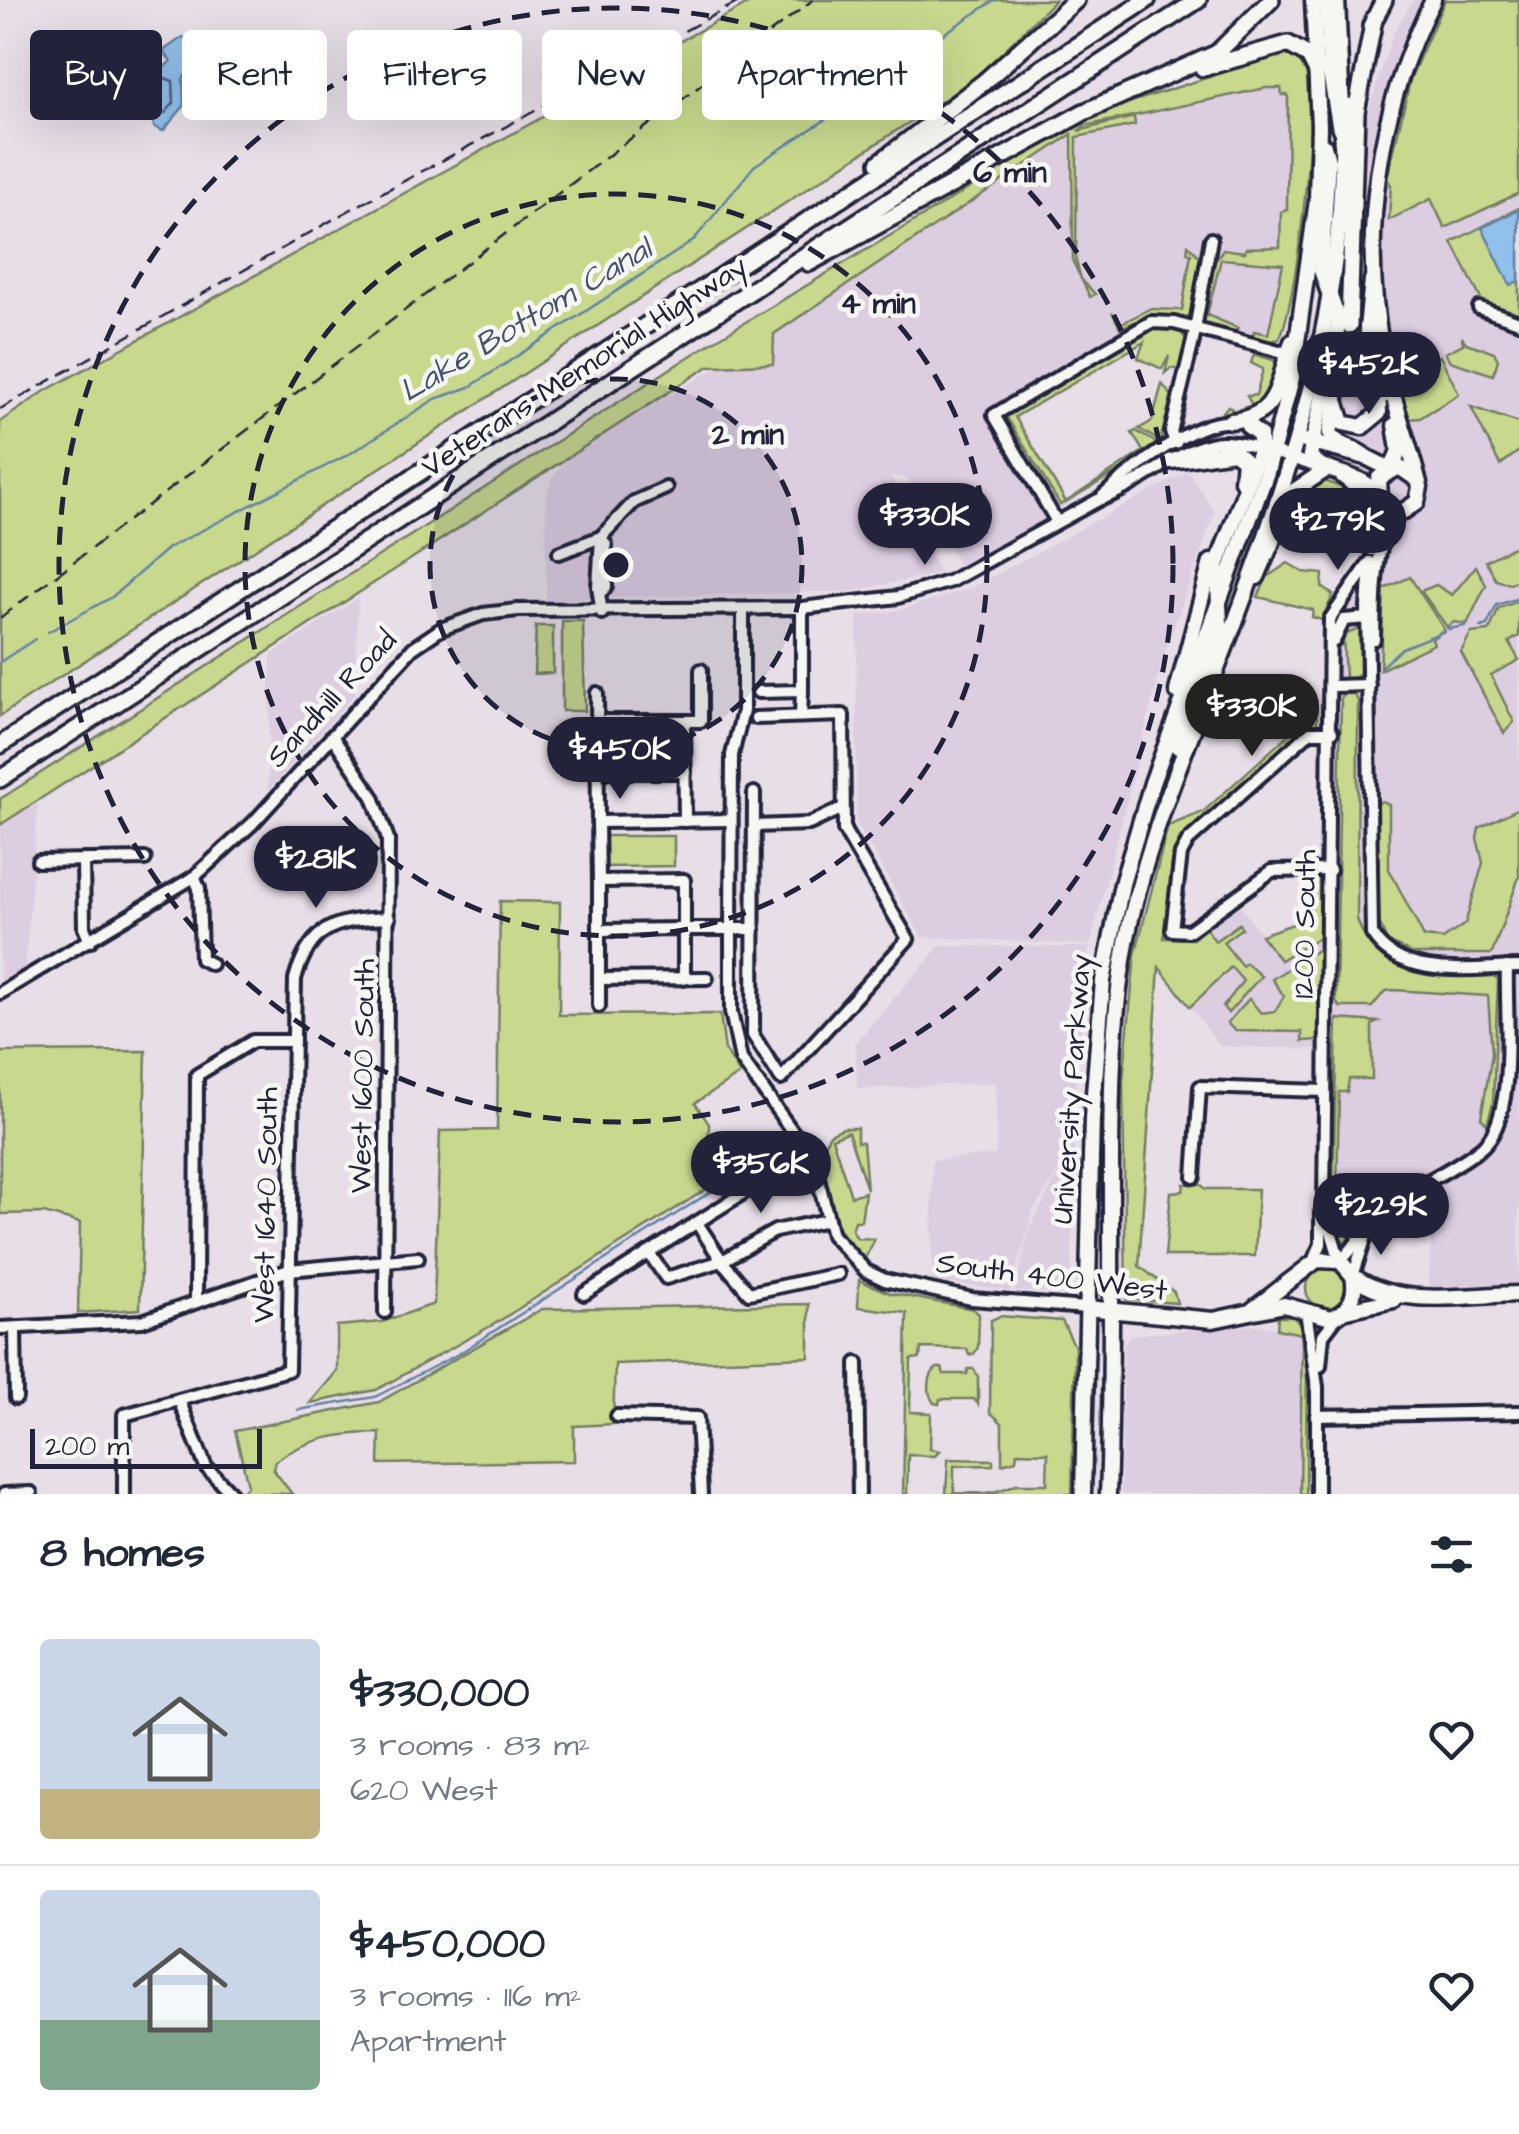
<!DOCTYPE html>
<meta charset="utf-8">
<style>
:root{--surface:#fff;--page:#f6f6f7;--text:#1f2937;--muted:#747a83;--line:#e0e1e3;--accent:#22223b}
body{margin:0;font-family:"Architects Daughter",sans-serif;background:var(--page);color:var(--text);height:100vh;display:flex;flex-direction:column;font-size:38px;white-space:nowrap}
*{box-sizing:border-box;margin:0}
p{font-size:32px;color:var(--muted)}
.icon{flex:none;width:55px;height:55px;fill:none;stroke:currentColor;stroke-width:2;stroke-linecap:round;stroke-linejoin:round}
.map{position:relative;height:1494px;overflow:hidden}
.drawer{display:flex;flex-direction:column;background:var(--surface);flex:1}
.drawer>*{flex:none}
.top-card{position:absolute;left:30px;top:30px;width:1000px;height:90px;display:flex;gap:20px}
.scale{position:absolute;left:30px;bottom:25px;width:232px;box-sizing:border-box;padding-left:10px;border:5px solid #22223b;border-top:0;font-size:28px;line-height:35px;white-space:nowrap;color:#22223b;-webkit-text-stroke:8px #f6f6f2;paint-order:stroke}
.price{position:absolute;translate:-50% -85px;padding:0 22px;border-radius:35px;background:var(--accent);color:#fff;font-size:32px;line-height:65px;filter:drop-shadow(0 2px 5px #0008)}
.price::after{content:'';position:absolute;left:50%;top:60px;width:30px;height:22px;margin-left:-15px;background:inherit;clip-path:polygon(0 0,100% 0,50% 100%)}
.price.on{background:#222;color:#fff}
ul{padding:0;list-style:none}
li{display:flex;align-items:center;gap:30px;height:250px;padding:0 40px}
li+li{border-top:2px solid var(--line)}
li span{display:grid;place-items:center;flex:none;width:280px;height:200px;border-radius:10px;color:#555}
li>.icon{margin-inline-start:auto}
span .icon{width:120px;height:120px;fill:#fffc;stroke-width:1}
li b{font-size:42px}
h2{display:flex;justify-content:space-between;align-items:center;height:120px;padding:0 40px;font-size:42px}
.chip{padding:0 35px;border-radius:10px;background:var(--surface);box-shadow:0 10px 40px #0002;font-size:35px;line-height:90px}
.chip.on{background:var(--accent);color:#fff}
.map>svg:first-child{display:block}
.built{fill:#dccde1}
.green{fill:#c8d98e;stroke:#757e64;stroke-width:2.5}
.water{fill:#92c0ec;stroke:#6581a5;stroke-width:2.5}
.lines{fill:none;stroke-linecap:round;stroke-linejoin:round}
.shore{stroke:#4f6182;stroke-width:2.5}
.stream{stroke:#6581a5;stroke-width:2.5}
.minor-casing{stroke:#22223b;stroke-width:18}
.major-casing{stroke:#22223b;stroke-width:21}
.highway-casing{stroke:#22223b;stroke-width:22}
.minor{stroke:#f6f6f2;stroke-width:10}
.major{stroke:#f6f6f2;stroke-width:14}
.highway{stroke:#f6f6f2;stroke-width:15}
.rail{stroke:#22223b;stroke-width:2.5;stroke-dasharray:15 8;stroke-linecap:butt}
.ring{fill:none;stroke:#22223b;stroke-width:5;stroke-dasharray:18 12}
.labels{text-anchor:middle;stroke-width:9;stroke-linejoin:round;paint-order:stroke}
.street-label{font-size:30px;fill:#22223b;stroke:#f6f6f2}
.water-label{font-size:32px;font-style:italic;fill:#445170;stroke:#f6f6f2}
.centre{fill:#22223b;stroke:#f6f6f2;stroke-width:5}
.ring-label{font-size:30px;text-anchor:middle;font-weight:bold;fill:#22223b;stroke:#f6f6f2;stroke-width:9;stroke-linejoin:round;paint-order:stroke}
</style>
<div class="map">
<svg width="1519" height="1494" viewBox="0 0 1519 1494">
<rect width="100%" height="100%" fill="#e7dee8"/>
<filter id="ink" filterUnits="userSpaceOnUse"><feTurbulence type="fractalNoise" baseFrequency=".01" numOctaves="2"/><feDisplacementMap in="SourceGraphic" scale="20" xChannelSelector="R" yChannelSelector="G"/><feConvolveMatrix kernelMatrix="1 2 1 2 8 2 1 2 1" color-interpolation-filters="sRGB"/></filter>
<g filter="url(#ink)">
<g class="built">
<path d="M1413 0H1519V1283L1429 1288 1431 1224 1364 1222 1345 1252 1332 1230 1328 1204 1335 1050 1220 1046 1159 965 1238 903 1280 959 1317 937H1338V614L1361 561 1366 516 1355 491 1327 477 1355 330 1362 131 1393 34Z"/>
<path d="M1288 82 1289 245 1264 341 1200 327 1211 256 1202 255 1188 332 1151 327 994 422 1047 518 959 565 908 479 891 476 940 573 853 591 546 600V496L552 478 571 454 754 345 1065 135 1128 114Z"/>
<path d="M1188 471 1215 512 1164 654 1090 945 922 937 856 823 857 616 900 610 971 588Z"/>
<path d="M358 598 355 694 268 791 271 655Z"/>
<path d="M38 803 25 968 0 980V824Z"/>
<path d="M940 946 1089 947 1076 1072 1071 1282 1059 1293 1015 1291 1028 1232 1064 1163 1033 1211 1010 1291 932 1281V1160L996 1155V1083L857 1089 856 1042Z"/>
<path d="M1257 1325 1302 1334 1300 1494H1121L1124 1344 1130 1335Z"/>
</g>
<g class="green">
<path d="M755 0H1055L974 80 0 716V422L45 391Z"/>
<path d="M1445 0H1519V193L1445 228 1431 199 1389 220 1391 185 1387 179 1411 77Z"/>
<path d="M1281 54C1295 55 1304 64 1308 78 1317 114 1297 306 1279 339L1268 342 1253 336 1254 331 1268 334 1283 264 1221 259 1207 315 1238 328 1233 333 1205 326 1202 319 1210 269 1223 249 1245 252 1246 248 1280 247 1281 212 1287 210 1288 95H1282L1281 88H1266L1085 126 1078 131 1134 117 1135 125 1077 137 1076 261 1081 279 1095 294 1090 297 1073 262 1072 134 774 334 773 364 709 366 0 825V799L8 794 712 342 1055 137 1103 111Z"/>
<path d="M1519 208V317L1484 305 1452 242Z"/>
<path d="M1188 245 1200 257 1190 315 1184 318 1150 316 1120 328 1112 312 1120 324 1150 309 1182 310 1191 254 1187 253Z"/>
<path d="M1166 328 1180 331 1186 339 1179 370 1171 368 1165 373 1169 356 1162 369 1138 358 1144 342 1015 417 1066 502 1143 451 1132 433 1136 431 1157 443 1155 450 1060 505 1006 416 1150 329Z"/>
<path d="M1462 337 1466 343 1494 352 1498 360 1493 375 1450 361 1445 353 1463 344Z"/>
<path d="M1254 354 1276 361 1266 399 1241 413H1222L1228 406 1234 411 1252 405 1247 396 1256 395 1263 369 1251 363Z"/>
<path d="M1440 356 1459 394 1420 418 1409 419 1394 379Z"/>
<path d="M1162 384 1172 396 1160 441 1139 429 1152 421Z"/>
<path d="M1471 407 1519 423V451L1500 465Z"/>
<path d="M1321 480 1352 491 1365 522 1364 541 1359 544C1347 532 1336 531 1321 539L1314 530 1288 523 1302 492Z"/>
<path d="M1519 544V580L1510 584 1496 580 1486 561Z"/>
<path d="M1288 563 1303 572 1323 574 1322 587 1333 595 1322 620 1312 617 1313 610 1258 597 1267 577Z"/>
<path d="M1476 566 1486 585 1467 624 1454 622 1447 627 1421 591 1436 585 1452 595Z"/>
<path d="M1410 577 1444 629 1432 639 1434 644 1380 670 1384 589Z"/>
<path d="M1519 601V636L1509 642 1519 660 1491 675 1514 722 1504 733 1461 652 1471 633 1489 631 1499 608Z"/>
<path d="M562 621H583L585 711H562Z"/>
<path d="M536 626H553V673L534 674Z"/>
<path d="M1360 628V673L1355 678H1345L1343 636Z"/>
<path d="M1345 694H1354L1358 701 1357 919C1376 979 1434 971 1487 973L1498 979 1493 1103 1487 1124 1481 1118 1492 1054 1488 996 1394 990 1385 991 1372 1007H1340L1336 1002 1341 697Z"/>
<path d="M1317 709V737H1311L1173 853 1164 938 1193 939 1206 928 1215 941 1239 924 1242 928 1223 942 1242 966 1246 963 1261 976 1228 1013 1223 1007 1243 981 1231 967 1190 1007 1159 967 1139 1266 1174 1292 1177 1303 1126 1299 1123 1081 1135 955 1168 826 1203 812Z"/>
<path d="M1382 801 1389 805V869L1424 937 1443 939 1465 924 1483 863 1477 838 1479 828 1519 808V877L1492 954H1413L1387 941 1376 916V805Z"/>
<path d="M603 836H674V866L603 867Z"/>
<path d="M1313 877H1321L1320 937 1280 960 1261 935 1311 918Z"/>
<path d="M500 901 560 902 559 1015 720 1014 725 1050 740 1074 695 1103 709 1124 708 1188 496 1323 376 1390 310 1403 337 1371V1326L382 1322 434 1304 440 1131 497 1130Z"/>
<path d="M1320 948V1040L1302 1041V1032L1235 1031 1227 1023 1249 999 1261 1013 1275 1011 1284 996 1272 979Z"/>
<path d="M1337 1019 1378 1022 1372 1025V1079H1349L1347 1092H1339L1337 1193H1333Z"/>
<path d="M146 1051 140 1309 78 1313 80 1223 44 1213 0 1214V1052Z"/>
<path d="M843 1128H857V1142H863L867 1189 848 1132 832 1138 851 1196 865 1192 861 1221H855L852 1230 857 1238 875 1239 865 1258C828 1244 832 1185 819 1153L830 1134Z"/>
<path d="M1184 1184H1200L1206 1189H1258L1255 1256H1165L1171 1192 1183 1191Z"/>
<path d="M1374 1203 1346 1242 1337 1241 1332 1233V1204Z"/>
<circle cx="1326" cy="1288" r="20"/>
<path d="M859 1280 890 1293 973 1309 979 1314 978 1347 974 1354 969 1355 967 1349 921 1348 920 1358 911 1359 910 1412 931 1413 930 1449 940 1451 935 1456 908 1455 907 1494H903L907 1313 858 1307Z"/>
<path d="M809 1304V1357L615 1364 613 1424 574 1426V1461L379 1464 380 1433C340 1433 308 1438 275 1461L273 1469 292 1494 241 1493 248 1485 235 1431 379 1402 542 1309Z"/>
<path d="M1000 1316 1062 1321 1075 1347 1072 1494H946L948 1459 993 1460V1465L954 1466V1493C984 1494 995 1494 1016 1484H1047L1048 1453 1017 1452 1016 1460 1002 1464V1423L990 1412 991 1320Z"/>
<path d="M1278 1317H1294L1307 1335 1306 1494H1300L1302 1334 1277 1329Z"/>
<path d="M937 1368H942L944 1374H967L968 1369H974L978 1377V1404L974 1399H940L939 1404 934 1403C927 1394 927 1375 937 1368Z"/>
</g>
<g class="water">
<path d="M183 37 197 48 199 57 183 79 184 106 163 131 154 127 153 117 144 122 133 111 136 94 171 61 163 51Z"/>
<path d="M1519 210V281L1510 285 1482 228Z"/>
</g>
<g class="lines">
<path class="shore" d="M165 78 173 81 174 103 165 113 145 101Z"/>
<g class="stream">
<path d="M1481 627 1487 625 1497 605 1519 598"/>
<path d="M1448 629 1465 626"/>
<path d="M48 632 112 597 168 548 351 453 435 399 470 387 693 241 754 166 825 120 857 91 995 0"/>
<path d="M0 662 35 639"/>
<path d="M1382 666 1402 648 1445 631"/>
<path d="M298 1410 375 1397 460 1353 782 1146"/>
</g>
<g class="minor-casing">
<g id="minor">
<path d="M1479 308 1519 322"/>
<path d="M1176 443 1171 432 1193 341 1211 239"/>
<path d="M1341 477C1369 496 1370 518 1372 550"/>
<path d="M1103 496C1130 471 1195 418 1232 422"/>
<path d="M1057 522 994 415 1151 322 1174 323 1287 353"/>
<path d="M601 537 598 587 602 613"/>
<path d="M601 537 606 545V587L602 591"/>
<path d="M559 553 601 537 634 502 666 488"/>
<path d="M1370 562 1330 619 1324 1208 1340 1261C1359 1246 1364 1224 1383 1209 1414 1185 1452 1172 1482 1147 1518 1117 1505 1013 1507 967"/>
<path d="M1370 566 1367 607 1372 934C1400 980 1471 968 1519 967"/>
<path d="M743 610V711L732 755 731 930V1012L741 1059 814 1162 832 1235 866 1271 885 1280 972 1299 1086 1308"/>
<path d="M1374 639C1375 606 1372 532 1401 513"/>
<path d="M1334 641 1344 620 1367 618"/>
<path d="M1333 686 1369 685"/>
<path d="M802 691V608"/>
<path d="M758 692 802 691 801 716"/>
<path d="M597 693 598 822 731 820"/>
<path d="M598 721H701V670"/>
<path d="M684 721 685 821"/>
<path d="M332 736 373 797 388 839 385 1312"/>
<path d="M598 772H685"/>
<path d="M754 793 753 1035 781 1079 908 939 844 830 843 715 756 718"/>
<path d="M598 822 599 881"/>
<path d="M754 826 809 824 841 809"/>
<path d="M83 860 84 928 90 941"/>
<path d="M38 861 145 859"/>
<path d="M1330 870 1272 871 1189 931 1172 930 1181 854 1188 841 1310 732H1332"/>
<path d="M194 877 199 888 201 959 211 964"/>
<path d="M599 930 684 929V979"/>
<path d="M599 979 707 978"/>
<path d="M0 993 194 877 253 823 413 648 441 629 483 614 518 610 802 608 898 597 951 581 1098 500C1136 489 1188 441 1224 442 1255 443 1291 459 1321 468"/>
<path d="M599 1006V881L684 880V929H754"/>
<path d="M1194 1177 1200 1087 1325 1091"/>
<path d="M697 1223 722 1261 775 1231 827 1220"/>
<path d="M649 1253 666 1278 722 1261 749 1293 838 1274"/>
<path d="M1313 1262 1321 1244V1213"/>
<path d="M1353 1276 1366 1236"/>
<path d="M584 1294 781 1169 806 1149"/>
<path d="M196 1302 197 1075 253 1041H293"/>
<path d="M1306 1311 1317 1387V1494"/>
<path d="M0 1328 142 1321 289 1270 418 1258"/>
<path d="M15 1328 16 1398"/>
<path d="M857 1363 859 1494"/>
<path d="M1320 1366 1323 1335 1336 1318"/>
<path d="M179 1400 206 1467 232 1494"/>
<path d="M617 1416 697 1418 701 1494"/>
<path d="M1316 1416 1519 1412"/>
<path d="M4 1494 31 1493"/>
<path d="M124 1494V1415L288 1370 295 979C311 923 339 920 389 918"/>
</g>
</g>
<g class="major-casing">
<g id="major">
<path d="M1337 0 1342 109"/>
<path d="M1324 146 1328 161 1321 270 1339 322 1310 455C1321 475 1356 470 1376 492"/>
<path d="M1372 280 1367 328 1385 395"/>
<path d="M1344 351 1330 433C1336 446 1354 446 1366 457"/>
<path d="M1336 400 1343 423 1362 427 1379 413 1378 388"/>
<path d="M1230 421C1282 416 1276 382 1292 342"/>
<path d="M1305 441 1366 457 1390 469"/>
<path d="M1171 461 1234 452 1244 460 1242 481"/>
<path d="M1392 468 1399 450 1395 425"/>
<path d="M1403 511H1391L1380 502 1379 478 1399 467 1418 480"/>
<path d="M1404 511 1417 502 1420 487C1409 443 1392 399 1383 355 1359 238 1378 106 1433 0"/>
<path d="M1257 577 1294 491 1327 469"/>
<path d="M1177 691 1211 562"/>
<path d="M1178 747 1181 725 1220 624 1217 565 1260 451V435L1248 426"/>
<path d="M1353 1276C1398 1309 1465 1295 1519 1294"/>
<path d="M1086 1308 1213 1320 1284 1305 1331 1318C1350 1311 1357 1295 1353 1276L1340 1261 1317 1260 1251 1311"/>
<path d="M1347 1310 1394 1300"/>
<path d="M1083 1494 1092 1118 1103 981 1122 884 1152 783 1267 472 1292 378 1317 200 1319 126 1313 0"/>
<path d="M1108 1494C1112 1396 1111 1298 1111 1199 1111 1103 1110 1008 1132 914 1157 811 1198 720 1235 622 1294 464 1346 301 1342 131"/>
</g>
</g>
<g class="highway-casing">
<g id="highway">
<path d="M1327 0 1331 75 1340 127"/>
<path d="M1371 26 1384 0"/>
<path d="M1203 68 1288 44 1309 56 1317 72"/>
<path d="M1342 141 1348 106"/>
<path d="M879 163 984 82 1076 0"/>
<path d="M809 263 1084 112 1217 53 1271 0"/>
<path d="M1349 325 1356 112 1374 19"/>
<path d="M0 745 1147 0"/>
<path d="M0 779 1198 0"/>
</g>
</g>
<use href="#minor" class="minor"/>
<use href="#major" class="major"/>
<use href="#highway" class="highway"/>
<g class="rail">
<path d="M0 409 348 211 742 0"/>
<path d="M0 618 813 0"/>
</g>
</g>
</g>
<circle cx="616" cy="565" r="186" fill="#22223b" fill-opacity=".12"/>
<g class="ring">
<circle cx="616" cy="565" r="186"/>
<circle cx="616" cy="565" r="371"/>
<circle cx="616" cy="565" r="557"/>
</g>
<g class="labels">
<g class="street-label">
<text transform="translate(584 366) rotate(-33)" y="10">Veterans Memorial Highway</text>
<text transform="translate(331 698) rotate(-47)" y="10">Sandhill Road</text>
<text transform="translate(1304 924) rotate(-89)" y="10">1200 South</text>
<text transform="translate(362 1076) rotate(-89)" y="10">West 1600 South</text>
<text transform="translate(1071 1089) rotate(-86)" y="10">University Parkway</text>
<text transform="translate(265 1205) rotate(-89)" y="10">West 1640 South</text>
<text transform="translate(1052 1276) rotate(7)" y="10">South 400 West</text>
</g>
<g class="water-label">
<text transform="translate(525 319) rotate(-31)" y="11">Lake Bottom Canal</text>
</g>
</g>
<circle cx="616" cy="565" r="15" class="centre"/>
<g class="ring-label">
<text x="1010" y="182">6 min</text>
<text x="878" y="313">4 min</text>
<text x="748" y="444">2 min</text>
</g>
</svg>
<div class="scale">200 m</div>
<b class="price" style="left:1369px;top:417px">$452K</b>
<b class="price" style="left:925px;top:568px">$330K</b>
<b class="price" style="left:1338px;top:573px">$279K</b>
<b class="price on" style="left:1252px;top:759px">$330K</b>
<b class="price" style="left:620px;top:802px">$450K</b>
<b class="price" style="left:316px;top:911px">$281K</b>
<b class="price" style="left:761px;top:1216px">$356K</b>
<b class="price" style="left:1381px;top:1258px">$229K</b>
<div class="top-card">
<a class="chip on">Buy</a>
<a class="chip">Rent</a>
<a class="chip">Filters</a>
<a class="chip">New</a>
<a class="chip">Apartment</a>
</div>
</div>
<section class="drawer">
<h2>8 homes<svg class="icon" aria-label="filters" viewBox="0 0 24 24"><path d="M4 7h16M4 17h16"/><circle cx="9" cy="7" r="2"/><circle cx="15" cy="17" r="2"/></svg></h2>
<ul>
<li><span style="background:linear-gradient(#c9d6e8 75%,#c2b280 0)"><svg class="icon" aria-label="home" viewBox="0 0 24 24"><path d="M3 11l9-7 9 7M6 9v11h12V9"/></svg></span><div><b>$330,000</b><p>3 rooms · 83 m²</p><p>620 West</p></div><svg class="icon" aria-label="heart" viewBox="0 0 24 24"><path d="M12 20l-8-8c-3-5 5-10 8-4 3-6 11-1 8 4z"/></svg></li>
<li><span style="background:linear-gradient(#c9d6e8 65%,#7fa58c 0)"><svg class="icon" aria-label="home" viewBox="0 0 24 24"><path d="M3 11l9-7 9 7M6 9v11h12V9"/></svg></span><div><b>$450,000</b><p>3 rooms · 116 m²</p><p>Apartment</p></div><svg class="icon" aria-label="heart" viewBox="0 0 24 24"><path d="M12 20l-8-8c-3-5 5-10 8-4 3-6 11-1 8 4z"/></svg></li>
</ul>
</section>
